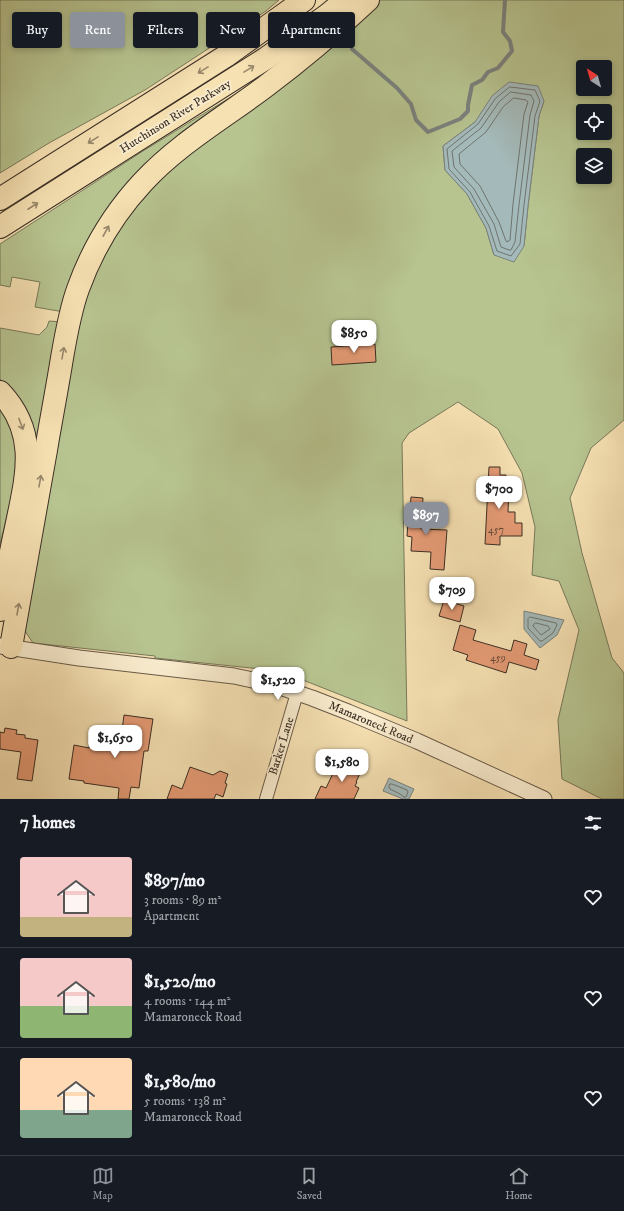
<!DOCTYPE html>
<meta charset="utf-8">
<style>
:root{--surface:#171b24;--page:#242831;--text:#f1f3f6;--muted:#9ea1a6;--line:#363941;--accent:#8c9099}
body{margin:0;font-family:"IM FELL DW Pica",serif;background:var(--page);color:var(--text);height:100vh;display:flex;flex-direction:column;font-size:15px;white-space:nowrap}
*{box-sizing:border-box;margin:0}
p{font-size:13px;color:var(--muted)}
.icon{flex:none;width:22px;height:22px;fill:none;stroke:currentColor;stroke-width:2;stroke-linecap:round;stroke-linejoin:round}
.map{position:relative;height:799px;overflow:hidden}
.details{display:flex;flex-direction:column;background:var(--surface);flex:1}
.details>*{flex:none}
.hud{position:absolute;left:12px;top:12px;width:400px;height:36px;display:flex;gap:8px}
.needle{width:26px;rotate:323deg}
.controls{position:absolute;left:576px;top:60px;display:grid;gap:8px}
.controls a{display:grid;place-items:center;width:36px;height:36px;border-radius:4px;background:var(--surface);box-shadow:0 2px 6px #0003;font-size:20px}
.price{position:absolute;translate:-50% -34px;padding:0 9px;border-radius:8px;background:#fff;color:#222;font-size:13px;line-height:26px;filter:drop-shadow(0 1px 2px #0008)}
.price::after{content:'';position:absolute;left:50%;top:24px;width:12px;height:9px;margin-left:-6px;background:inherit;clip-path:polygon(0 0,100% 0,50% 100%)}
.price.current{background:var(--accent);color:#fff}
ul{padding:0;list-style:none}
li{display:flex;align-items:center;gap:12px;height:100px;padding:0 20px}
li+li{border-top:1px solid var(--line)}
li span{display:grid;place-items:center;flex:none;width:112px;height:80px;border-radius:4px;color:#555}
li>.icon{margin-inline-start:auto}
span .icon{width:48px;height:48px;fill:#fffc;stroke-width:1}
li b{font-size:17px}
h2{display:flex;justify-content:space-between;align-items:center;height:48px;padding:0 20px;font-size:17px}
.pill{padding:0 14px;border-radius:4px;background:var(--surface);box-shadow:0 2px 6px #0003;font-size:14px;line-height:36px}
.pill.current{background:var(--accent);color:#fff}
.tabs{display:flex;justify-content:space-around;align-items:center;height:56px;border-top:1px solid var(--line);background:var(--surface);font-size:11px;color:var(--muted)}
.tabs a{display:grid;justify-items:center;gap:2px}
.tabs .current{color:var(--accent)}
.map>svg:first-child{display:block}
.green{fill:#b7c490;stroke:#78795a;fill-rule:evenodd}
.water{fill:#a4baba;stroke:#7a827e}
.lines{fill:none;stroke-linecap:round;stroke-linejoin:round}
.shore{stroke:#6f746f;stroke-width:1}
.stream{stroke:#7a827e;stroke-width:4}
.building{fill:#e59b75;stroke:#3a2e24}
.minor-casing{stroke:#695b48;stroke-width:14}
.tertiary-casing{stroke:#695b48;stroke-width:17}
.motorway-casing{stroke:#3a2e24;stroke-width:24}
.minor{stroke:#f9ecce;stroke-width:12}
.tertiary{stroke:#f9ecce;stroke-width:15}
.motorway{stroke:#f6e1b3;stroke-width:22}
.oneway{stroke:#98886c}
.labels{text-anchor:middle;stroke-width:3.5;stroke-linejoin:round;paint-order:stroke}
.number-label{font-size:10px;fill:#654938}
.street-label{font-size:12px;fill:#3a2e24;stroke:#f9ecce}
</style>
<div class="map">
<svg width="624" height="799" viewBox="0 0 624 799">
<rect width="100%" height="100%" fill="#f6e1b3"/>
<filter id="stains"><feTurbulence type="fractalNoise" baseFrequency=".005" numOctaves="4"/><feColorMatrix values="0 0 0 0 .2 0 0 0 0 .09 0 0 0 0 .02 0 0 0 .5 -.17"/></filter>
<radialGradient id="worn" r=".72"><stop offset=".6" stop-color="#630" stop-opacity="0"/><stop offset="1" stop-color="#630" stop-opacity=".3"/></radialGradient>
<g class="green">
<path d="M0 0H279L266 11 145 90 49 143 0 173Z"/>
<path d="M379 0H624V420L591 448 570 498 582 553 612 658 624 673V799H602L562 779 558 720 579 630 559 581 532 575 535 527 522 473 498 429 458 402 409 433 402 443 407 721 280 671 155 658V656L33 643 25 631 22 615 74 330 88 287 112 236 139 200 176 162ZM583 67H605V89H583ZM544 101 539 116 528 206 524 246 494 255 486 228 467 194 445 170 443 146 475 122ZM583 111H605V133H583ZM583 155H605V177H583Z"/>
<path d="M239 92 242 96 179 141 64 312 35 307 40 282 12 277 10 287 0 285V244L143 151Z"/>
<path d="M49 321 62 322 41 442 35 443 15 393 0 379V328L39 335 47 327Z"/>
<path d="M0 403 15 431 18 472 0 544Z"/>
</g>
<g class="water">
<path d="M509 82 538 86 544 101 539 116 528 206 524 246 514 262 494 255 486 228 467 194 445 170 443 146 475 122 492 96Z"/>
<path d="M524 611 564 620 557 635 540 648 524 629Z"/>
<path d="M389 778 414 789 409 799H403L383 791Z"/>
</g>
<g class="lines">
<g class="shore">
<path d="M510 87 535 90 540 101 535 116 524 205 520 244 511 256 497 251 489 226 470 192 449 169 447 149 478 124 495 99Z"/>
<path d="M511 92 531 95 534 101 530 115 519 205 515 242 511 250H509L501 247 494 224 474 189 454 167 452 151 481 128 499 102Z"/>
<path d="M514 98 526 100 528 102 524 114 513 204 510 240 507 242 506 241 499 222 480 186 460 164 459 154 486 132 503 107Z"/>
<path d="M530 617 556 623 557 625 553 633 542 641H540L528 628V619Z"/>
<path d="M536 623 548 626 550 629 541 635 533 626 534 624Z"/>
<path d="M390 784H392L407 790 408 792 406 797H404L400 794 390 789 389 787Z"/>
</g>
<path class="stream" d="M352 49 397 88 411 104 416 120 428 132 460 119 468 111V105L472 85 482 80 488 72 498 68 512 51 510 41 503 32 505 0"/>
</g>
<g class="building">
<path d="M375 344 376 362 332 365 331 347Z"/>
<path d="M489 467H500V475H506V485L509 486 508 512H515V523H522V536H500V545L485 544Z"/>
<path d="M411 497 423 498 421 529 447 530 444 570 430 569 431 552 411 551 412 537 407 536 408 522H409Z"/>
<path d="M444 600 464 606 460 622 439 616Z"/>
<path d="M460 625 476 630 473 640 511 651 514 640 527 644 524 655 539 660 536 670 509 662 506 673 466 660 468 655 453 650Z"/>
<path d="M124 715 153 719 148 751H144L139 788 131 787 129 799H118L119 788 84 783V781L69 779 74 745 89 748 90 742 120 746Z"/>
<path d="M5 728 17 730 16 734 25 735V738L38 740 32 781 17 779 21 752 0 749V732L4 733Z"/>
<path d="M340 759 362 769 356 782H357L355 786 359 788 354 799H315L321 786 326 788Z"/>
<path d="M190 767 213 775 220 771 228 774 225 783 227 784 223 797 216 794 214 799H167L172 785 182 789Z"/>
</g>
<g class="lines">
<g class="minor-casing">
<path id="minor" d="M266 799 297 693"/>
</g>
<g class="tertiary-casing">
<path id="tertiary" d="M0 646 79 658 234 676 271 684 312 698 348 712 417 741 544 799"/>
</g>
<g class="motorway-casing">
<g id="motorway">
<path d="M0 199 226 56 304 0"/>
<path d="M0 227 265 59 326 16 346 0"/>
<path d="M0 392C40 434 26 478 16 528 10 555 5 582 0 610"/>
<path d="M11 647C23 582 34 516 46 450 51 420 57 389 62 358 66 335 70 311 78 289 92 250 115 212 143 182 178 144 225 117 266 86 302 59 336 30 368 0"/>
</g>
</g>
<use href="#minor" class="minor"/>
<use href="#tertiary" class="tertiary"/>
<use href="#motorway" class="motorway"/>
</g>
<defs><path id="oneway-shaft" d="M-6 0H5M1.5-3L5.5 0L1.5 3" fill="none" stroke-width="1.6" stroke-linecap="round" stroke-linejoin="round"/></defs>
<g class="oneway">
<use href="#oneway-shaft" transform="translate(249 69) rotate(-32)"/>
<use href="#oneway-shaft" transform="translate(203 70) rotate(148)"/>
<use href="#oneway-shaft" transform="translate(93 140) rotate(148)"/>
<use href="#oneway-shaft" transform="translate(33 206) rotate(-33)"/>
<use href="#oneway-shaft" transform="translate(106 231) rotate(-61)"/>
<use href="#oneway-shaft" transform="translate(63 353) rotate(-80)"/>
<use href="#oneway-shaft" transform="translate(21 424) rotate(69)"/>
<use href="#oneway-shaft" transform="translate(40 481) rotate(-80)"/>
<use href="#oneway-shaft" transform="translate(18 609) rotate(-80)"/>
</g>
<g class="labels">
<g class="number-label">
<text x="496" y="533">457</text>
<text x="498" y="661">459</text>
</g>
<g class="street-label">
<text transform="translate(175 116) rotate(-32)" y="4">Hutchinson River Parkway</text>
<text transform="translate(371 722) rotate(23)" y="4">Mamaroneck Road</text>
<text transform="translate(281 746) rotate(-73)" y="4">Barker Lane</text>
</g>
</g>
<rect width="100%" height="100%" filter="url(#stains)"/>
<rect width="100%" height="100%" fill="url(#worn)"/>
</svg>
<div class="controls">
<a><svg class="needle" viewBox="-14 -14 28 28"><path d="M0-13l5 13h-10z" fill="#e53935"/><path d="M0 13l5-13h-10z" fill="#9ea1a6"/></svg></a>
<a><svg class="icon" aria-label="locate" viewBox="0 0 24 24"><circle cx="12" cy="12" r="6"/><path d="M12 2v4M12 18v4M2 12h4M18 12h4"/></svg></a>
<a><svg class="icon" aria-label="layers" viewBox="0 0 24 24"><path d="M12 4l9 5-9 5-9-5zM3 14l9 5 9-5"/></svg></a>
</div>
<b class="price" style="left:354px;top:354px">$850</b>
<b class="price" style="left:499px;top:510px">$700</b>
<b class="price current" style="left:426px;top:536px">$897</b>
<b class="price" style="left:452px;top:611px">$709</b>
<b class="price" style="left:278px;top:701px">$1,520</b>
<b class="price" style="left:115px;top:759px">$1,650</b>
<b class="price" style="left:342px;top:783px">$1,580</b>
<div class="hud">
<a class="pill">Buy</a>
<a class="pill current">Rent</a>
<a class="pill">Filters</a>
<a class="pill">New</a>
<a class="pill">Apartment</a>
</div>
</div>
<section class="details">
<h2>7 homes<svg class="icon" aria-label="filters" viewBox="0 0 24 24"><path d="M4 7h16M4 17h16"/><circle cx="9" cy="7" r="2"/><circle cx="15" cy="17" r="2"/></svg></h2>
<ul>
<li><span style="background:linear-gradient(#f6c9c9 75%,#c2b280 0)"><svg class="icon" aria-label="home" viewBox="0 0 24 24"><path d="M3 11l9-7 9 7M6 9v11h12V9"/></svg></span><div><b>$897/mo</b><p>3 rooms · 89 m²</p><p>Apartment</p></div><svg class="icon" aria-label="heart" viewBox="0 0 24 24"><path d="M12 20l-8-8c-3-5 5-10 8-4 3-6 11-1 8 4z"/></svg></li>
<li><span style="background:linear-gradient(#f6c9c9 60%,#8fb573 0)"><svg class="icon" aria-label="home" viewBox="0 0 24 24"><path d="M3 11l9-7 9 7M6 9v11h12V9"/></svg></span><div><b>$1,520/mo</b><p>4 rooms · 144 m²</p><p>Mamaroneck Road</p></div><svg class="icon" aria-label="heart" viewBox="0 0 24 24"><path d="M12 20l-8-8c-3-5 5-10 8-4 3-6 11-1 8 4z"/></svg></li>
<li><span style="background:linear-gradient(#ffd9b3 65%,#7fa58c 0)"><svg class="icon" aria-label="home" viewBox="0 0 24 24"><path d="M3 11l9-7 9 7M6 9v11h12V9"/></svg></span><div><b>$1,580/mo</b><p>5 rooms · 138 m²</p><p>Mamaroneck Road</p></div><svg class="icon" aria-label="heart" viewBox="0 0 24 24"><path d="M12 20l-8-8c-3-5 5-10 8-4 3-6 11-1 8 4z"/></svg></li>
</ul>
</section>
<nav class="tabs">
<a class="current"><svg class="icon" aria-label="map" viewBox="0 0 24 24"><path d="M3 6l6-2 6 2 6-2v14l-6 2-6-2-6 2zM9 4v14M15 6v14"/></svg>Map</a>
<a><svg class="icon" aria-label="saved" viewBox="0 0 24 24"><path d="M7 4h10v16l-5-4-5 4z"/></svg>Saved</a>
<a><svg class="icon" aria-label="home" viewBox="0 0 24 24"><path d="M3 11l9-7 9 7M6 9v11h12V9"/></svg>Home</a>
</nav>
